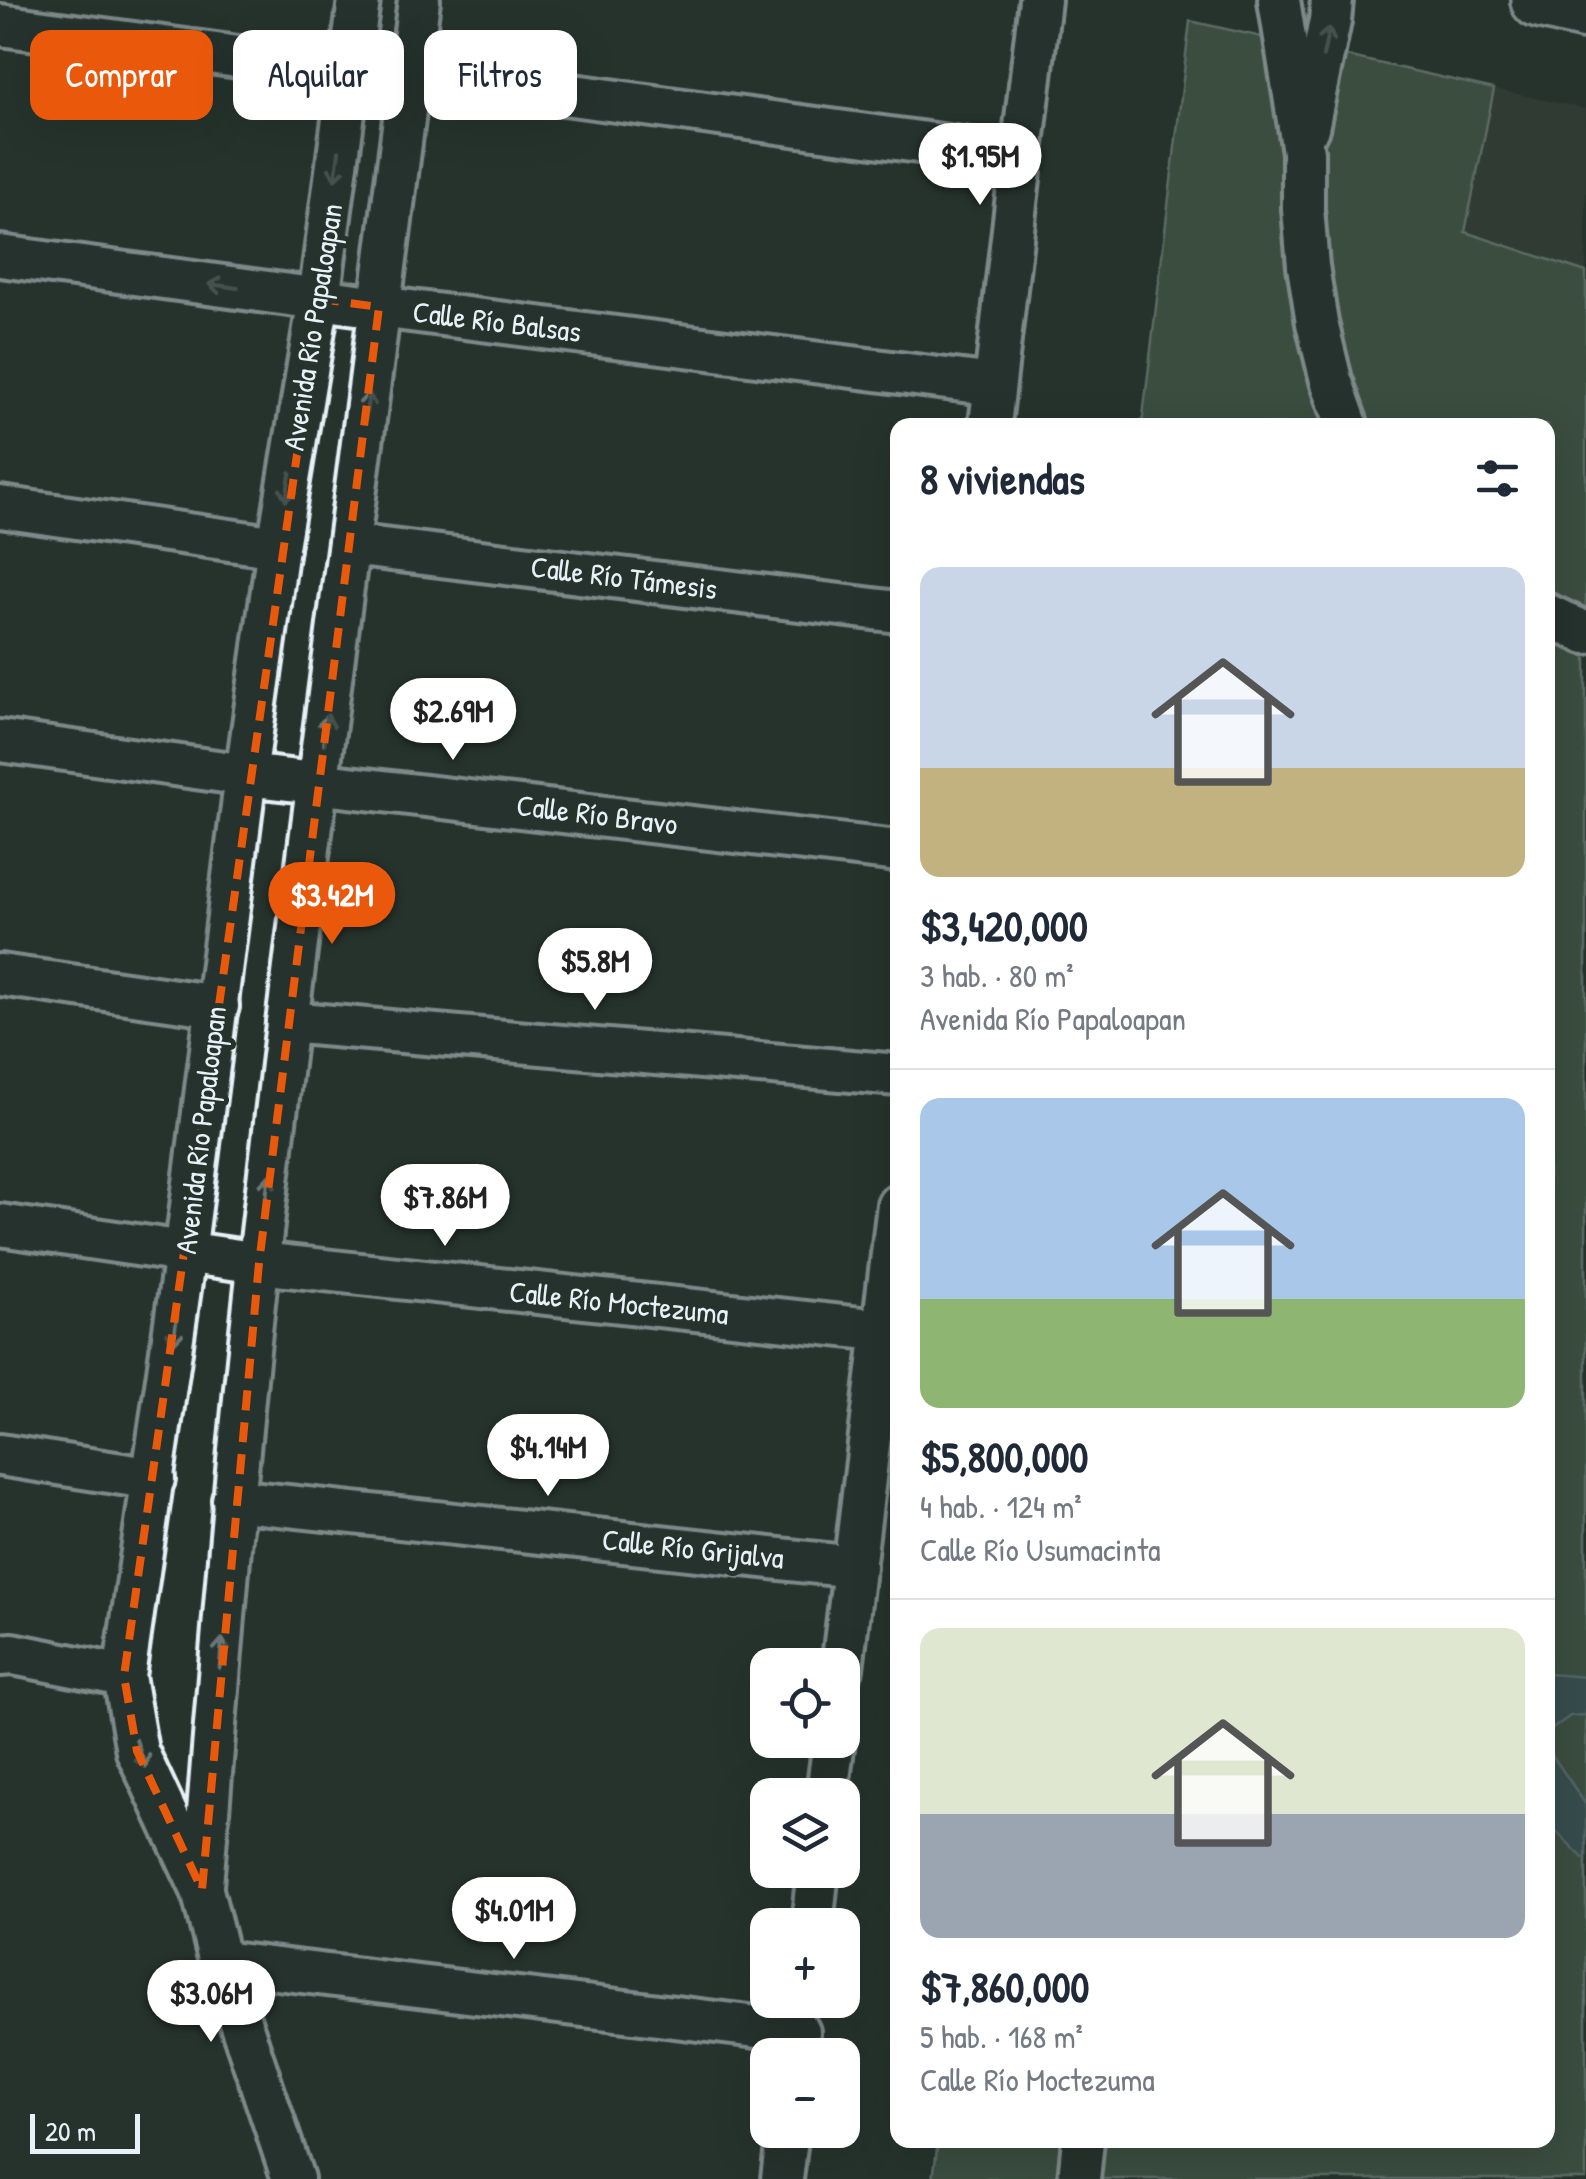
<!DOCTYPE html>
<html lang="es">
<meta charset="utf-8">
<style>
:root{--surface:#fff;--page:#f6f6f7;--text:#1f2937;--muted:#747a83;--line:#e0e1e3;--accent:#ea580c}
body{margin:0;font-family:"Patrick Hand",sans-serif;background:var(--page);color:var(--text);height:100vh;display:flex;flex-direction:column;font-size:38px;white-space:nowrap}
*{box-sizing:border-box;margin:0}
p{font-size:32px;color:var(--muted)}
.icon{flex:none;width:55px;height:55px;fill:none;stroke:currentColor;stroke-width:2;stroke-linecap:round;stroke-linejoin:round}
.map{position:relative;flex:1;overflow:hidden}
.drawer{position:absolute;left:890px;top:418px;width:665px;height:1730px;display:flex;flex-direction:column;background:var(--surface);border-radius:20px;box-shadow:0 10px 40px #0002}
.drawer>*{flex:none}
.hud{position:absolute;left:30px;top:30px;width:710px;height:90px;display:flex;gap:20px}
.controls{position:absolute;left:750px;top:1648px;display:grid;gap:20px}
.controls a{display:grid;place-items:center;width:110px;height:110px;border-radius:20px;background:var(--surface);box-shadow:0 10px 40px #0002;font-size:50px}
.scale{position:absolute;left:30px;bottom:25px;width:110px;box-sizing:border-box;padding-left:10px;border:5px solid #e8f1f8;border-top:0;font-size:28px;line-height:35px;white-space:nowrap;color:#e8f1f8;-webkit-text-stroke:8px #26332d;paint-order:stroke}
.price{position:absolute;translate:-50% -85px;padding:0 22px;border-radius:35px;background:#fff;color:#222;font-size:32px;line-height:65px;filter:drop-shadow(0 2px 5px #0008)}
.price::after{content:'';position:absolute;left:50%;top:60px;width:30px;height:22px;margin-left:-15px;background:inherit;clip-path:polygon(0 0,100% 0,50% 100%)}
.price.active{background:var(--accent);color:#fff}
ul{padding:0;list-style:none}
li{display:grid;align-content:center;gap:20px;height:530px;padding:0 30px}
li+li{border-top:2px solid var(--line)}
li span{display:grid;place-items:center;height:310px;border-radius:20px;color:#555}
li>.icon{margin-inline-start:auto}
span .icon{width:180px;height:180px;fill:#fffc;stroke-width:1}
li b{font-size:42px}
h2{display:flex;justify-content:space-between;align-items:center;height:120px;padding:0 30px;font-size:42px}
.chip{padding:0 35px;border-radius:20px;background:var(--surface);box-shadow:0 10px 40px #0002;font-size:35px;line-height:90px}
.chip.active{background:var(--accent);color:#fff}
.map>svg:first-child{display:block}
.built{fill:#3c443a}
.green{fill:#526e56;stroke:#9db0a7;stroke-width:2.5}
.water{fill:#4a6b71;stroke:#89a1a7;stroke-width:2.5}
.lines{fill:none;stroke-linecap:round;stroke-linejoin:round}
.minor-casing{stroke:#e8f1f8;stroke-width:48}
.highway-casing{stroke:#e8f1f8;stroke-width:62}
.minor{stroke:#26332d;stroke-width:40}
.highway{stroke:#26332d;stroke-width:55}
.oneway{stroke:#6a7674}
.marked{fill:none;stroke:#e8590c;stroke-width:8;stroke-dasharray:20 12;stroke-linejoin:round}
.labels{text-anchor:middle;stroke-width:10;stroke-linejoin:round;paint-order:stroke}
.street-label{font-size:30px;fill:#e8f1f8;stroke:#26332d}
</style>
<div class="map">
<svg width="1586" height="2179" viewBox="0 0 1586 2179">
<rect width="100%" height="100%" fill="#26332d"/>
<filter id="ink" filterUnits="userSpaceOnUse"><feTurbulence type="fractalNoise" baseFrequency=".01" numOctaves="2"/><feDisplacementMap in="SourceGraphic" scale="20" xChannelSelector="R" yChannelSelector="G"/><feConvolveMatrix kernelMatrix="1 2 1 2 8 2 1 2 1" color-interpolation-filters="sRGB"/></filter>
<g filter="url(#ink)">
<path class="built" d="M1494 89 1586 109V272L1465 232Z"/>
<path class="green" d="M1190 21 1494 89 1465 232 1586 272V2179H933L938 2140H1548V425H1142Z"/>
<path class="water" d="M1548 1674 1586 1677V1715L1570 1716 1551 1730 1548 1749 1586 1805V1859L1583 1858 1548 1823Z"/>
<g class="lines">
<g class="minor-casing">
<g id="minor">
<path d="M1279 0 1303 152V209L1308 266 1317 323 1331 380 1347 425"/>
<path d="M0 25 350 72"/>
<path d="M410 73 1022 156"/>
<path d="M1308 128 1330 21 1332 0"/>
<path d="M0 256 379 307 994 385"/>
<path d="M990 425 1040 0"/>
<path d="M0 507 278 547"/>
<path d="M350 545 898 612"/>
<path d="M1548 615 1586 633"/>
<path d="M0 741 246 775 898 851"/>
<path d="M0 975 218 1006"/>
<path d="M287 1022 898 1075"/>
<path d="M0 1225 259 1263 898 1332"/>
<path d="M0 1455 154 1479"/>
<path d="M233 1500 855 1567"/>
<path d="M0 1655 13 1654 124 1676"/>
<path d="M842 1668 898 1205"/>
<path d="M827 1795 834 1740"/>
<path d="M202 1886C219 1676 235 1467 259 1259 307 838 367 420 419 0"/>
<path d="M812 1925 818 1870"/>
<path d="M220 1962 799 2032"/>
<path d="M293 2179 220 1962 202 1890 137 1751 124 1676 185 1254 246 775 278 547 319 299 359 0"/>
<path d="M782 2179 788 2130"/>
<path d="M1079 2179 1083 2140"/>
</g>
</g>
<g class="highway-casing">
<path id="highway" d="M1539 0 1586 11"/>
</g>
<use href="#minor" class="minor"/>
<use href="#highway" class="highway"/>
</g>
<defs><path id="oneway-shaft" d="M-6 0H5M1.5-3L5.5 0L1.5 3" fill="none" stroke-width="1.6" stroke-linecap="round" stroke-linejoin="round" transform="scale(2.5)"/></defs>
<g class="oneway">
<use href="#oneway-shaft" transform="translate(1326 42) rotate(-78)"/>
<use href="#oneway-shaft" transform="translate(337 166) rotate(98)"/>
<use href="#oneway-shaft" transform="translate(223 286) rotate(-172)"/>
<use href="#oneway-shaft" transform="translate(367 407) rotate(-83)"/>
<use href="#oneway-shaft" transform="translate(288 487) rotate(99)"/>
<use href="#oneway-shaft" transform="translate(326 729) rotate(-83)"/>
<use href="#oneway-shaft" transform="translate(267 1190) rotate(-83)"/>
<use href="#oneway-shaft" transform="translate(175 1330) rotate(98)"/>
<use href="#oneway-shaft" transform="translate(221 1653) rotate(-85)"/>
<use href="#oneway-shaft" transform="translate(141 1754) rotate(71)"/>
</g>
</g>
<path d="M0 0H1586V2179H0ZM319 299 379 307 259 1263 202 1890 137 1751 124 1676Z" fill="#26332d" fill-opacity=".55" fill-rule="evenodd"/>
<path class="marked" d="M319 299 379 307 259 1263 202 1890 137 1751 124 1676Z"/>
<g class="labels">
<g class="street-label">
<text transform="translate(497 322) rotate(7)" y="10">Calle Río Balsas</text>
<text transform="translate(313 327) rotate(-81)" y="10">Avenida Río Papaloapan</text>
<text transform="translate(624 578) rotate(7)" y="10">Calle Río Támesis</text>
<text transform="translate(597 815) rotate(7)" y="10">Calle Río Bravo</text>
<text transform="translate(201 1130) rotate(-83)" y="10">Avenida Río Papaloapan</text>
<text transform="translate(619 1303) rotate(6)" y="10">Calle Río Moctezuma</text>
<text transform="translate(693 1549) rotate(6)" y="10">Calle Río Grijalva</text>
</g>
</g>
</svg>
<div class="controls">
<a><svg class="icon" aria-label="locate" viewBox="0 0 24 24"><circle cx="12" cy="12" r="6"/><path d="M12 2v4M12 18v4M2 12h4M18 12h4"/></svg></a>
<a><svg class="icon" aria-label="layers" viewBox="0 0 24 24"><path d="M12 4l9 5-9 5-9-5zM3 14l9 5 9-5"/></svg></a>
<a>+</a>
<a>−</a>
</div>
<div class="scale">20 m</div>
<b class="price" style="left:980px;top:208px">$1.95M</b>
<b class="price" style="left:453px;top:763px">$2.69M</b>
<b class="price active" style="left:332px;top:947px">$3.42M</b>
<b class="price" style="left:595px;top:1013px">$5.8M</b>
<b class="price" style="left:445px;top:1249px">$7.86M</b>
<b class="price" style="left:548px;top:1499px">$4.14M</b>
<b class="price" style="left:514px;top:1962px">$4.01M</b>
<b class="price" style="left:211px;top:2045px">$3.06M</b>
<div class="hud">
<a class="chip active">Comprar</a>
<a class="chip">Alquilar</a>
<a class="chip">Filtros</a>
</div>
<section class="drawer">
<h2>8 viviendas<svg class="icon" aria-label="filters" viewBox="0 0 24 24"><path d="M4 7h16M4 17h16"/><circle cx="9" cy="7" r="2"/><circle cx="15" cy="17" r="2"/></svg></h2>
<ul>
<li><span style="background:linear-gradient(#c9d6e8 65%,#c2b280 0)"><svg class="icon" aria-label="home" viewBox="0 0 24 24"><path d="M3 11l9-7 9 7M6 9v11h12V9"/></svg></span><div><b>$3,420,000</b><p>3 hab. · 80 m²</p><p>Avenida Río Papaloapan</p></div></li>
<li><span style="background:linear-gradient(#a9c7e8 65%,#8fb573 0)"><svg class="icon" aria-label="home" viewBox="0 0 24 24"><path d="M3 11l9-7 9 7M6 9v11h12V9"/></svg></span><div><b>$5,800,000</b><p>4 hab. · 124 m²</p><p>Calle Río Usumacinta</p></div></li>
<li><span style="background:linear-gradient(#dfe7d0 60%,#9aa5b1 0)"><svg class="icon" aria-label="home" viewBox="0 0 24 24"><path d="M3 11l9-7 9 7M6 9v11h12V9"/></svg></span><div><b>$7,860,000</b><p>5 hab. · 168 m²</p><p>Calle Río Moctezuma</p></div></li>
</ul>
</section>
</div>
